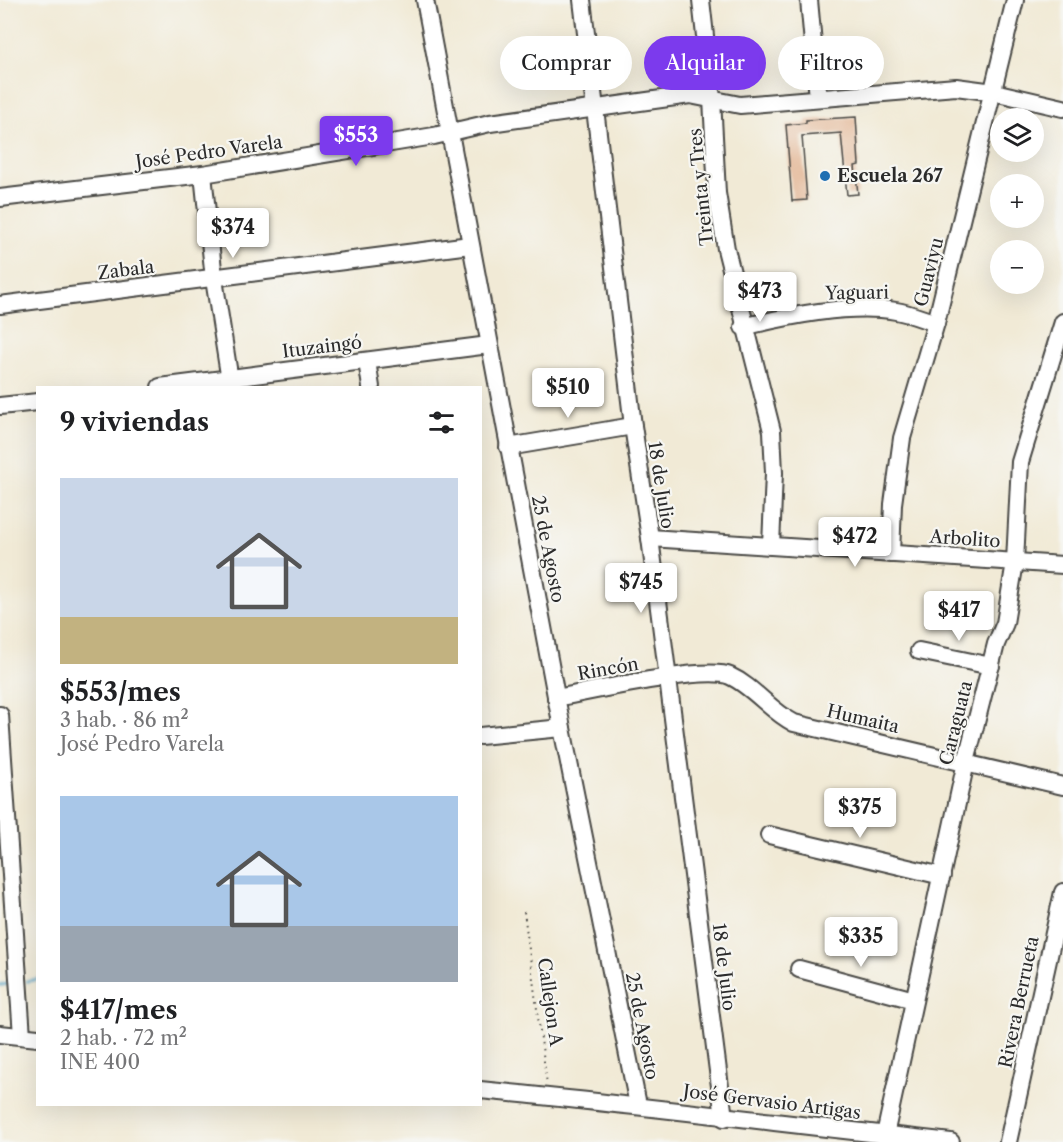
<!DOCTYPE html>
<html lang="es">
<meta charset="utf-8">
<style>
:root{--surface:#fff;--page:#f6f6f6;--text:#202124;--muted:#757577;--accent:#7c3aed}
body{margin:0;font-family:"Libre Caslon Text",serif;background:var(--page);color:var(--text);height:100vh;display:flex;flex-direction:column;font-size:22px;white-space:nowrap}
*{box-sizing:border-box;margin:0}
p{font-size:20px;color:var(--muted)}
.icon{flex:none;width:33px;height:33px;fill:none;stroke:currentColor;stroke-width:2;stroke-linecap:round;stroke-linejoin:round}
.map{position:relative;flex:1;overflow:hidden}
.sheet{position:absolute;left:36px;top:386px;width:446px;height:720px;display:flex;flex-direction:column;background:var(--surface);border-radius:0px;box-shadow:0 6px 24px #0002}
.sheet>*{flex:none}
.top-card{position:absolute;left:500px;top:36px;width:472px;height:54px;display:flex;gap:12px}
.tools{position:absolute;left:990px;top:108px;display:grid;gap:12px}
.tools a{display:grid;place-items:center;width:54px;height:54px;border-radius:50%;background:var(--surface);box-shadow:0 6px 24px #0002;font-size:30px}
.price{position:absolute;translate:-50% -51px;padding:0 14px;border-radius:6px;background:#fff;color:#222;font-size:20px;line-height:39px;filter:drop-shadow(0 2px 3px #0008)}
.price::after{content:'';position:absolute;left:50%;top:36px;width:18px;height:14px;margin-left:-9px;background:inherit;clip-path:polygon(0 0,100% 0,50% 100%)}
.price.selected{background:var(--accent);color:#fff}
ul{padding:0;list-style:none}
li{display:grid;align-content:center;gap:12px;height:318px;padding:0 24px}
li span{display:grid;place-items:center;height:186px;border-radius:0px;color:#555}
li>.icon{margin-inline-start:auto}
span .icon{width:108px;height:108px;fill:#fffc;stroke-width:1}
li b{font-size:26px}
h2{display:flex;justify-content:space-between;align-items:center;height:72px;padding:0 24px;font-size:26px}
.chip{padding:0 21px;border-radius:27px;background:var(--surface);box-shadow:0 6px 24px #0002;font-size:21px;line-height:54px}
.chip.selected{background:var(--accent);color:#fff}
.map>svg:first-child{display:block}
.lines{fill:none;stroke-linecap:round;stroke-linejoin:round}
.stream{stroke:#4ca5c9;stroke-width:3}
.building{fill:#e2b391}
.minor-casing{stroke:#494845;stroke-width:20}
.path{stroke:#494845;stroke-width:2;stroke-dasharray:1.5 4.5;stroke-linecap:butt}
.minor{stroke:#fff;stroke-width:16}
.poi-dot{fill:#1f6fb2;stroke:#f6f6f2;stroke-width:2}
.labels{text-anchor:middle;stroke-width:4.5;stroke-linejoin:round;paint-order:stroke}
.street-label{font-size:18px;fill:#2b2b2b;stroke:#f6f6f2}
.poi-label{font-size:18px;font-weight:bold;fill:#2b2b2b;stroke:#f6f6f2;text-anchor:start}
</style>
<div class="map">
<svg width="1063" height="1142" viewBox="0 0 1063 1142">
<rect width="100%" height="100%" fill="#f6f6f2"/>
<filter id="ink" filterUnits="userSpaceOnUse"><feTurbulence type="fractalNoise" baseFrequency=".0167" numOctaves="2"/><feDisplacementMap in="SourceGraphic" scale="12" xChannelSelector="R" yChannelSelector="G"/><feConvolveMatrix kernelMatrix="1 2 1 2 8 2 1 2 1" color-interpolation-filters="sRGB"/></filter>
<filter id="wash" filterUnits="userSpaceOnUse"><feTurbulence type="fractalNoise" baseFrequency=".008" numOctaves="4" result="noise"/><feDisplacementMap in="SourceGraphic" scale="24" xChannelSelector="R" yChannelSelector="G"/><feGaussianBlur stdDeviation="1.35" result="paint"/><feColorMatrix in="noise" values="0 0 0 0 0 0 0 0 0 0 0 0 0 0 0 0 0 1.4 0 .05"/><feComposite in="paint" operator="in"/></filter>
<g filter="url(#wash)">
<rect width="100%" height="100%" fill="#f1ead6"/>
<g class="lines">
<g class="stream">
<path d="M27 981 38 979"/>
<path d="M0 985 9 984"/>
</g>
</g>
<g id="blocks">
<path class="building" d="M856 117 859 165 855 166 858 194 847 195 841 133 802 136 807 200 792 201 786 125 806 123V120Z"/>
</g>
</g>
<g filter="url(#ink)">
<use href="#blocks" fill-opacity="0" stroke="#494845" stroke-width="1.5"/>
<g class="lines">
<g class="minor-casing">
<g id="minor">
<path d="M425 0 562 728 638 1105"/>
<path d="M582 0 633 426 650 538 724 1118"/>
<path d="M701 0 712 99 717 193 726 249 772 431 774 473 771 546"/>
<path d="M809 0 818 98"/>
<path d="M203 174 214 279 231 387"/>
<path d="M0 198 203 174 434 136 490 123 690 95 740 105 956 87 994 92 1063 108"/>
<path d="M0 305 470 245"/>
<path d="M743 327C788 316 850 303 896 311 909 313 923 319 936 323"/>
<path d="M367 361 371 387"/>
<path d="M160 387 489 345"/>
<path d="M0 406 38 402"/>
<path d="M508 447 633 426"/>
<path d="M650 538 1063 565"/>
<path d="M891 554 893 504 902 438 936 323 1015 0"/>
<path d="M919 651 991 666"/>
<path d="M556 698C589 692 705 665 730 676 754 687 770 711 794 723L1063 786"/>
<path d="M0 715 22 1036"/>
<path d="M480 736 562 728"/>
<path d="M769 835 942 876"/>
<path d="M799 969 914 1000"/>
<path d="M0 1034 38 1038"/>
<path d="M480 1090C637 1105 794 1125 951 1142"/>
<path d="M885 1135 966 762 996 644 1005 623 1015 562 1020 462 1063 322"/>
<path d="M1008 1142 1063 892"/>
</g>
</g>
<path class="path" d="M524 912 547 1084"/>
<use href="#minor" class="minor"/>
</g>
</g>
<circle class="poi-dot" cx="825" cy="176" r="6"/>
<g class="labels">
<g class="street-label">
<text transform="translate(209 152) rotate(-8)" y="6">José Pedro Varela</text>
<text transform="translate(701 187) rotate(-96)" y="6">Treinta y Tres</text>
<text transform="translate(126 270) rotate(-7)" y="6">Zabala</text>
<text transform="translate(929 272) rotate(-76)" y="6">Guaviyu</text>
<text transform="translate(857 293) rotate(-1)" y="6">Yaguari</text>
<text transform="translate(322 347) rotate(-7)" y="6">Ituzaingó</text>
<text transform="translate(661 485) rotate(81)" y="6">18 de Julio</text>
<text transform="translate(965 539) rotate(4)" y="6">Arbolito</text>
<text transform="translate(548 549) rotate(79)" y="6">25 de Agosto</text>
<text transform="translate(608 669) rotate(-10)" y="6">Rincón</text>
<text transform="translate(863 719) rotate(13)" y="6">Humaita</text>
<text transform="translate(956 723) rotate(-76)" y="6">Caraguata</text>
<text transform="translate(724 967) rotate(83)" y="6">18 de Julio</text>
<text transform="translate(550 1002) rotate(82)" y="6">Callejon A</text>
<text transform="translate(1019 1002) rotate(-78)" y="6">Rivera Berrueta</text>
<text transform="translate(642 1026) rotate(79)" y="6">25 de Agosto</text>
<text transform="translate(772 1102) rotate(7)" y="6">José Gervasio Artigas</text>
</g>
<g class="poi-label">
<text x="837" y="182">Escuela 267</text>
</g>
</g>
</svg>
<div class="tools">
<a><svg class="icon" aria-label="layers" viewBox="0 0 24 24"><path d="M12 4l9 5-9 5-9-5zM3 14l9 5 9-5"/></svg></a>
<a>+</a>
<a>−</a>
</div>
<b class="price selected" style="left:356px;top:167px">$553</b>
<b class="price" style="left:233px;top:259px">$374</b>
<b class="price" style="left:760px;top:323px">$473</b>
<b class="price" style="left:568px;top:419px">$510</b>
<b class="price" style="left:855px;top:568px">$472</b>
<b class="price" style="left:641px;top:614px">$745</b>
<b class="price" style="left:959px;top:642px">$417</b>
<b class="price" style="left:860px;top:839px">$375</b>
<b class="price" style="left:861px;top:968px">$335</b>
<div class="top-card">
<a class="chip">Comprar</a>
<a class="chip selected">Alquilar</a>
<a class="chip">Filtros</a>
</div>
<section class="sheet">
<h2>9 viviendas<svg class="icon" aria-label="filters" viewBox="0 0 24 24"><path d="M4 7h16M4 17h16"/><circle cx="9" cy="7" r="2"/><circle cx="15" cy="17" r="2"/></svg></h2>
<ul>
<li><span style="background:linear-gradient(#c9d6e8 75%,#c2b280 0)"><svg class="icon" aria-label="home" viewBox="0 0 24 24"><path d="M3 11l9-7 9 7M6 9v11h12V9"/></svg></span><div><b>$553/mes</b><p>3 hab. · 86 m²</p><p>José Pedro Varela</p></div></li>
<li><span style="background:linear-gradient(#a9c7e8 70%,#9aa5b1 0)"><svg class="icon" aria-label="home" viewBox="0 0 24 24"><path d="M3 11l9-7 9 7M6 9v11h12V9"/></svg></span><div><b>$417/mes</b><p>2 hab. · 72 m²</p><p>INE 400</p></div></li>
</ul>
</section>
</div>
